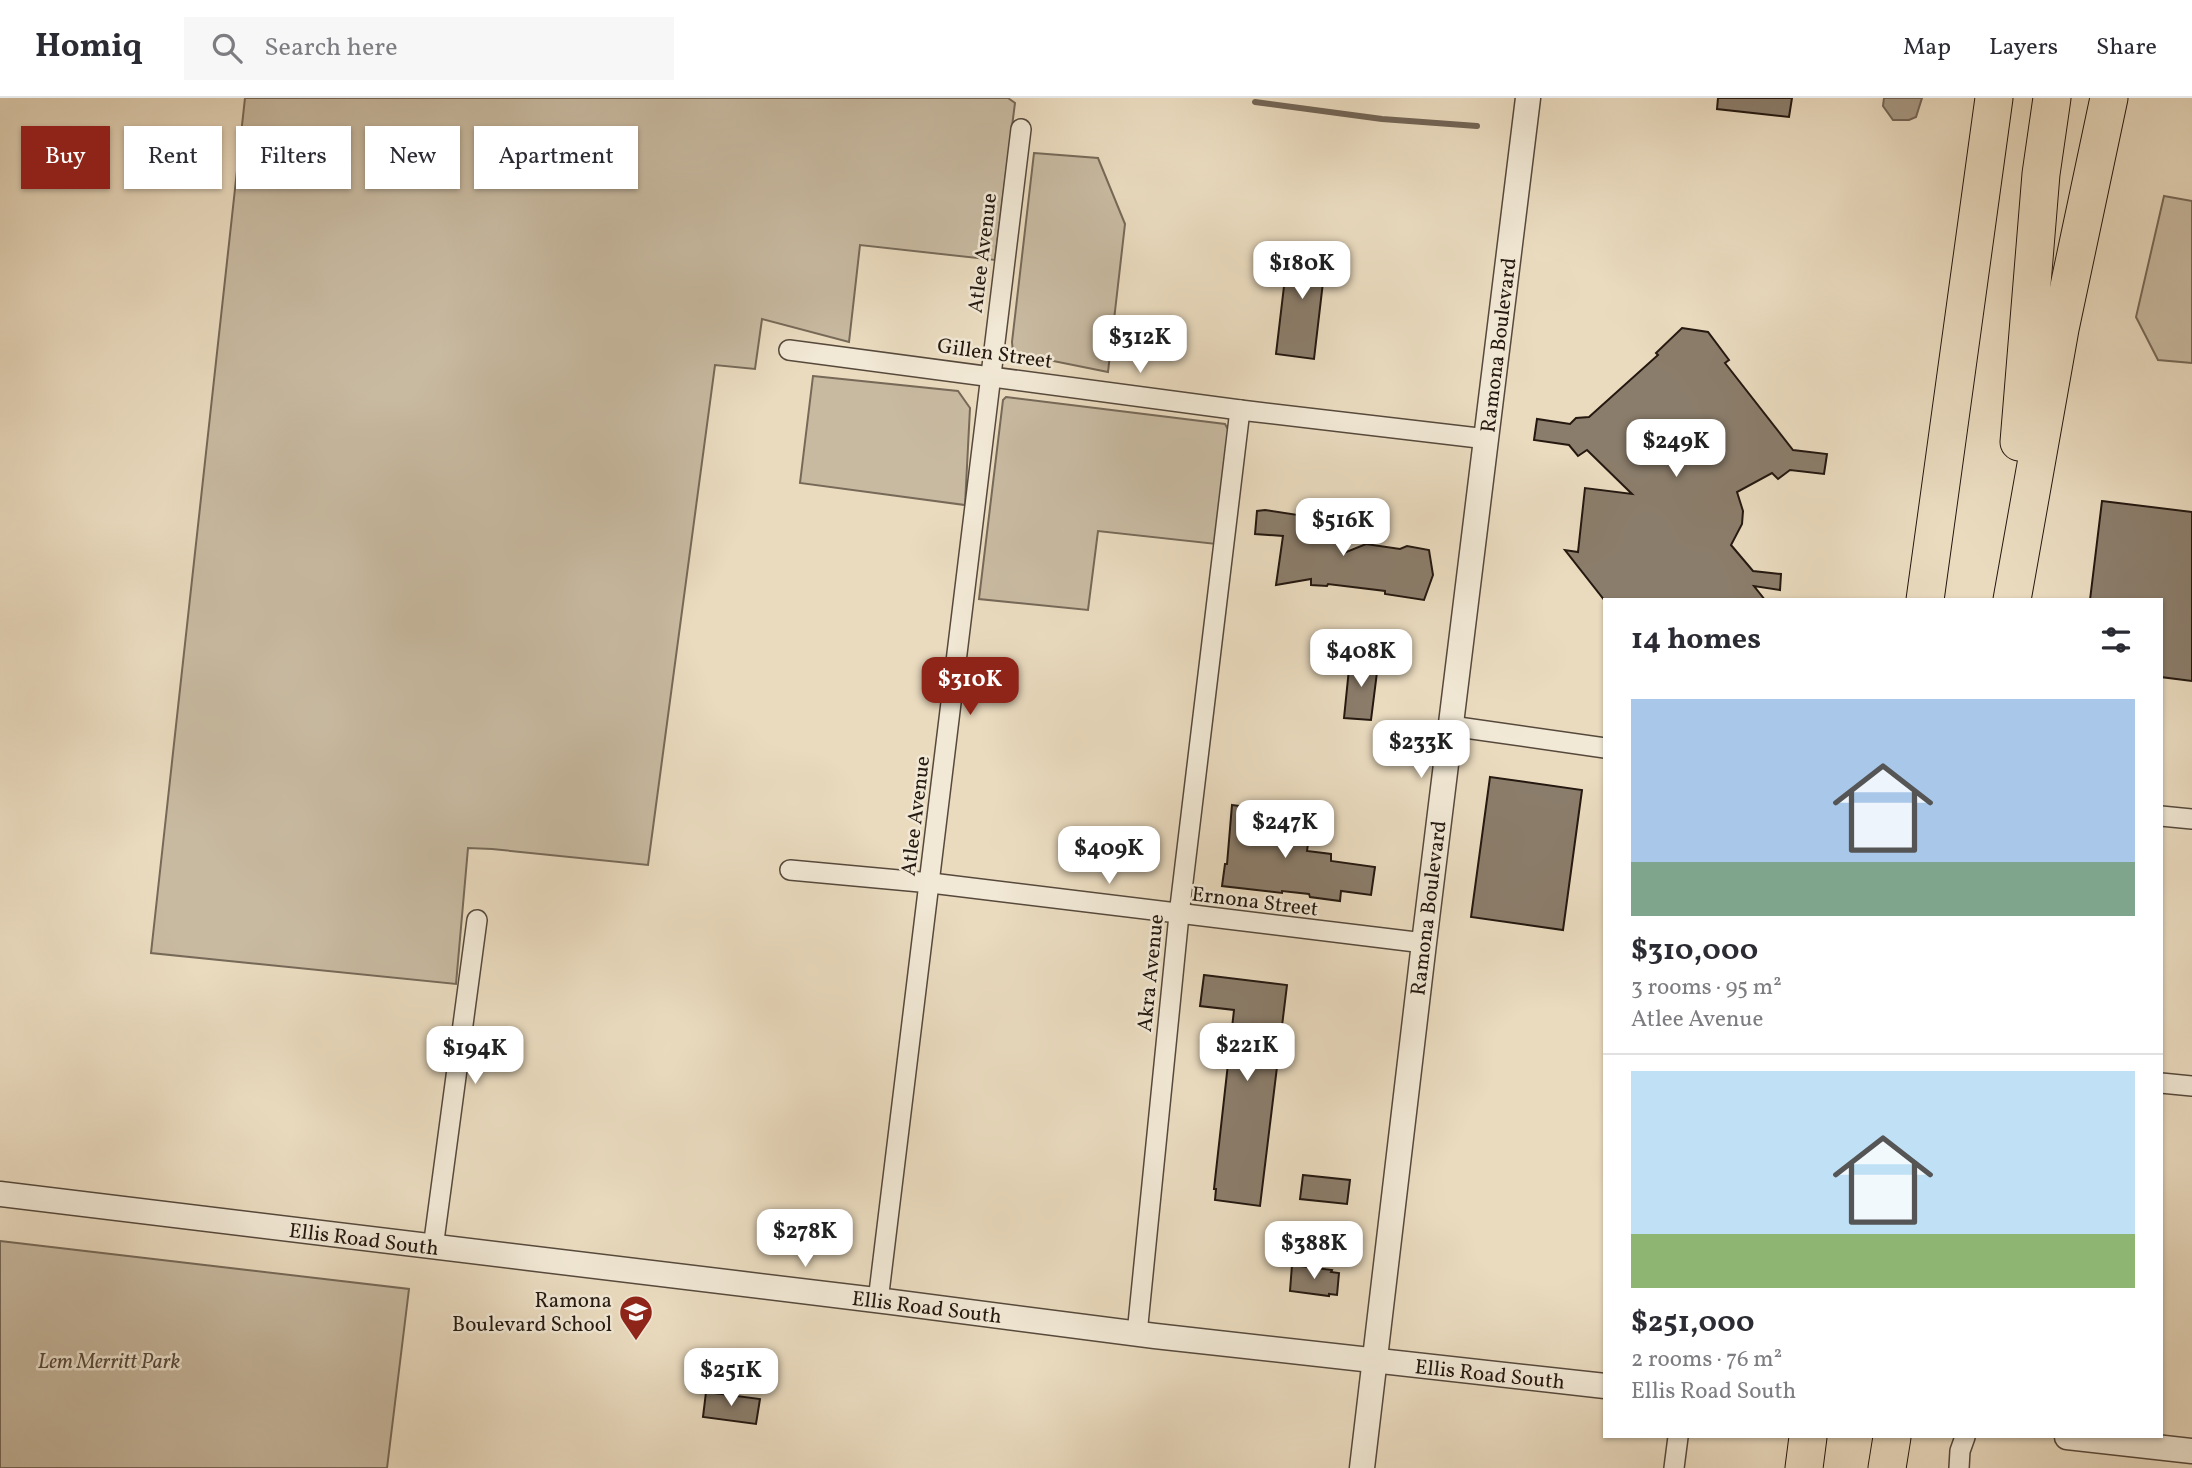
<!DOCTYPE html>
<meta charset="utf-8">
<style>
:root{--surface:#fff;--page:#f7f7f7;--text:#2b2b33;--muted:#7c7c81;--line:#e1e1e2;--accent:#8f2418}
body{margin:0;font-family:Vollkorn,serif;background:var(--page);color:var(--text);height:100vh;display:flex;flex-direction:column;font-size:26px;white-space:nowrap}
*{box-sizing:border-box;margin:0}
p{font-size:23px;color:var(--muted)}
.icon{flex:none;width:38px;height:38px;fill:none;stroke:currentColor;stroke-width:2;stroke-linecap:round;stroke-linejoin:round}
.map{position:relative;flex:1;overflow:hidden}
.panel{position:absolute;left:1603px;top:500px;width:560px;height:840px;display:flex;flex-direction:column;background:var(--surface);border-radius:0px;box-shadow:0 2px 5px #0004}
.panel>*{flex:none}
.banner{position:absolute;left:21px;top:28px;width:665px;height:63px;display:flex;gap:14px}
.price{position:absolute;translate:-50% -60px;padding:0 16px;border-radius:14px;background:#fff;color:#222;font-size:23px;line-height:46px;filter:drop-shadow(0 2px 4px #0008)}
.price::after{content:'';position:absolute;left:50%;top:42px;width:21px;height:16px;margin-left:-10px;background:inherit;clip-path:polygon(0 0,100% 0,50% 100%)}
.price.active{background:var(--accent);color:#fff}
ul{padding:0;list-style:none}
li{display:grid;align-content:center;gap:14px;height:371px;padding:0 28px}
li+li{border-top:2px solid var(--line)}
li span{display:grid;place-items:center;height:217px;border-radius:0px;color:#555}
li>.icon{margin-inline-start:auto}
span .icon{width:126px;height:126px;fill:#fffc;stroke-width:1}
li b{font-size:30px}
h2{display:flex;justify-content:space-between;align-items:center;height:84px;padding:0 28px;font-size:30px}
.tag{padding:0 24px;border-radius:0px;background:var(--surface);box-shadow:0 2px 5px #0004;font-size:24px;line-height:63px}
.tag.active{background:var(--accent);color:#fff}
header{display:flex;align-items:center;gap:42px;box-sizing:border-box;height:98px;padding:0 35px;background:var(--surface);border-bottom:2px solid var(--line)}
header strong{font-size:33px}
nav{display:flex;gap:38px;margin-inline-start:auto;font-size:24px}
.search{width:490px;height:63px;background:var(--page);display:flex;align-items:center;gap:18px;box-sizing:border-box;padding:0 24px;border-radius:0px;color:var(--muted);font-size:26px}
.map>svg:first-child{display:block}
.green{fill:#c8baa1;stroke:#766958;stroke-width:2}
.water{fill:#a79984;stroke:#736556;stroke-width:2}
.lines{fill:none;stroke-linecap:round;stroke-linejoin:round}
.stream{stroke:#736556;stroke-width:6}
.building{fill:#8b7d6b;stroke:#241810;stroke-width:2}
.minor-casing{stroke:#56493c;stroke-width:22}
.tertiary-casing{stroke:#56493c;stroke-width:27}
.motorway-casing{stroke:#241810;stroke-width:39}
.minor{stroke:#f1e8d5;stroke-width:19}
.tertiary{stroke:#f1e8d5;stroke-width:24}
.motorway{stroke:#eadbbf;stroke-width:37}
.labels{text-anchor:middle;stroke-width:5;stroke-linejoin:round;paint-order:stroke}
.street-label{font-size:21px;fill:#241810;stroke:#f1e8d5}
.poi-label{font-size:21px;fill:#241810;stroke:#f1e8d5;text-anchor:end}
.park-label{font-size:21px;font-style:italic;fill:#55493c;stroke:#f1e8d5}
</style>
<header>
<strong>Homiq</strong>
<div class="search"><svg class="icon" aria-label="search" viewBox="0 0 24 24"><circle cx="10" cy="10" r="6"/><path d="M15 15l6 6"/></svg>Search here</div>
<nav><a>Map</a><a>Layers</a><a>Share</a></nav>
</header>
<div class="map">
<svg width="2192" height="1370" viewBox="0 0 2192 1370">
<rect width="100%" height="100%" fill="#eadbbf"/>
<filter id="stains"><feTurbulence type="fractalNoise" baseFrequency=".00286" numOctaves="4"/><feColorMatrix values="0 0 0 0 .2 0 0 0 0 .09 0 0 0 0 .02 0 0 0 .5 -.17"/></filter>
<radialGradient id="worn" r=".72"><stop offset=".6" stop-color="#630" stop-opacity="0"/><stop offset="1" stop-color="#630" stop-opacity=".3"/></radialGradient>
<g class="green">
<path d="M245 0H1008L1015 5 995 162 860 147 849 244 762 221 755 271 715 267 648 767 492 751 468 750 456 886 151 855Z"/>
<path d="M1034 55 1098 60 1125 126 1108 274 1013 255 1012 244Z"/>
<path d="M2164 98 2192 103V265L2158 262 2136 219Z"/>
<path d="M813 278 958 293 970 310 965 407 800 385Z"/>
<path d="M1006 299 1225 326 1230 335 1216 446 1098 433 1088 512 979 501 1003 302Z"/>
<path d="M0 1143 409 1191 387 1370H0Z"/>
</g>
<path class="water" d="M1884 0H1922L1916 19 1909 22H1893L1883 8Z"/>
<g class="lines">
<path class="stream" d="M1255 4 1382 21 1477 28"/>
</g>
<g class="building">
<path d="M1718 0H1792L1789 19 1717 11Z"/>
<path d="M1289 146 1327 150 1314 261 1276 256Z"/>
<path d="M1682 230 1708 234 1729 262 1725 265 1793 352 1827 356 1824 376 1790 372 1778 381 1772 375 1737 394 1743 413 1742 426 1731 447 1753 473 1781 476 1780 492 1754 488 1765 502 1605 503 1565 452 1578 454 1585 390 1632 396 1587 352 1578 358 1569 347 1534 342 1537 321 1570 326 1576 320 1589 319 1658 257 1656 255Z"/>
<path d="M2102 403 2192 414V583L2161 579V502H2090Z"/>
<path d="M1265 412 1337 423 1336 431 1347 433 1344 455 1366 446 1400 451 1407 448 1429 452 1433 477 1424 502 1385 496V493L1328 486 1327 488 1311 487V481L1276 487 1283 438 1255 436 1257 413Z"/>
<path d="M1350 561 1377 563 1378 566 1371 622 1344 620Z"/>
<path d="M1490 679 1582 692 1563 832 1471 819Z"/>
<path d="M1232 707 1293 715 1290 744 1308 746 1307 753 1331 756V763L1375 769 1371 797 1341 793 1340 803 1310 799 1309 796 1282 793V795L1222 788 1225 766H1227Z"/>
<path d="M1204 877 1287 887 1260 1108 1215 1102 1216 1091H1214L1234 912 1200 908Z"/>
<path d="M1303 1077 1350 1082 1347 1106 1300 1101Z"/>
<path d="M1292 1167 1332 1172 1331 1174 1339 1175 1337 1197 1329 1196V1198L1290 1193Z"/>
<path d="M706 1294 760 1301 756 1326 703 1319Z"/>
</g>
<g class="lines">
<g class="minor-casing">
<g id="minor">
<path d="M789 252 1240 312 1487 341"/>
<path d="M1451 628 1605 650"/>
<path d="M2161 718 2192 721"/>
<path d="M790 772 931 785 1424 845"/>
<path d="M2161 985 2192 988"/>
<path d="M433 1150 477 822"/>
<path d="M878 1203C927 812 972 421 1021 31"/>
<path d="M1137 1236 1179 817 1240 312"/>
<path d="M1674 1370 1678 1339"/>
<path d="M1959 1370 1960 1353 1965 1339"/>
</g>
</g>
<g class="tertiary-casing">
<g id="tertiary">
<path d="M0 1096 892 1204 1155 1238 1605 1288"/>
<path d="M2067 1339 2192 1353"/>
<path d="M1362 1370 1424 845 1528 0"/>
</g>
</g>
<g class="motorway-casing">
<g id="motorway">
<path d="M2019 344 2041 76 2052 0"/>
<path d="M1925 502 1994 0"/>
<path d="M2012 502 2060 231 2109 0"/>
<path d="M1804 1370 1808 1339"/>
<path d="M1887 1370 1892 1339"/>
</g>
</g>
<use href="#minor" class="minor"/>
<use href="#tertiary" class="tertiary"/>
<use href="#motorway" class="motorway"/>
</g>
<defs>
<g id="school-pin" transform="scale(1.75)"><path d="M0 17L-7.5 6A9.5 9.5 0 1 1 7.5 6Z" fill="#8f2418" stroke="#f1e8d5"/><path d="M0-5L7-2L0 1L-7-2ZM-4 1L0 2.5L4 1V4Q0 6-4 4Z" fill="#fff"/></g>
</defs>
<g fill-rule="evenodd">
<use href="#school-pin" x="636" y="1214"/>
</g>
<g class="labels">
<g class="street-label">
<text transform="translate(982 155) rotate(-83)" y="7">Atlee Avenue</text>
<text transform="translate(1498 247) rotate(-83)" y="7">Ramona Boulevard</text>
<text transform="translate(995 255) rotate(8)" y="7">Gillen Street</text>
<text transform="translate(915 718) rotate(-83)" y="7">Atlee Avenue</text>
<text transform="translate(1255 803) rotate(7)" y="7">Ernona Street</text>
<text transform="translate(1428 810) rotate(-83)" y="7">Ramona Boulevard</text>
<text transform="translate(1150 875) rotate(-84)" y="7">Akra Avenue</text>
<text transform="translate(364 1141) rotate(7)" y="7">Ellis Road South</text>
<text transform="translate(927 1209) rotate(7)" y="7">Ellis Road South</text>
<text transform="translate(1490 1276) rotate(6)" y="7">Ellis Road South</text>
</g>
<g class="poi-label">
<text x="612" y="1209">Ramona<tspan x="612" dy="24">Boulevard School</tspan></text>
</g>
<g class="park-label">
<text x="109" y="1270">Lem Merritt Park</text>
</g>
</g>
<rect width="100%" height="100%" filter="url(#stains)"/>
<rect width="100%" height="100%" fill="url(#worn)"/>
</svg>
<b class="price" style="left:1302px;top:203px">$180K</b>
<b class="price" style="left:1140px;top:277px">$312K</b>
<b class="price" style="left:1676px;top:381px">$249K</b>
<b class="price" style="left:1343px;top:460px">$516K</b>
<b class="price" style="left:1361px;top:591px">$408K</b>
<b class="price active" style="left:970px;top:619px">$310K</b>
<b class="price" style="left:1421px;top:682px">$233K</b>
<b class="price" style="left:1285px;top:762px">$247K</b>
<b class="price" style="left:1109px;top:788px">$409K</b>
<b class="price" style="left:1247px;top:985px">$221K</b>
<b class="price" style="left:475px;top:988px">$194K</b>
<b class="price" style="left:805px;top:1171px">$278K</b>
<b class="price" style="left:1314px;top:1183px">$388K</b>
<b class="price" style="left:731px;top:1310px">$251K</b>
<div class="banner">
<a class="tag active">Buy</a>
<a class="tag">Rent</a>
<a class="tag">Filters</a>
<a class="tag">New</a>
<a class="tag">Apartment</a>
</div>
<section class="panel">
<h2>14 homes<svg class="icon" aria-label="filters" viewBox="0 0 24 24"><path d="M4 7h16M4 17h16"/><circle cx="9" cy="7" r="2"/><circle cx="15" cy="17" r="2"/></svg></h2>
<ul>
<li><span style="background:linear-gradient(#a9c7e8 75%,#7fa58c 0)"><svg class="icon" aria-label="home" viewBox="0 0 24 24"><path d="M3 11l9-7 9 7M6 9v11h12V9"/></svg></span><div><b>$310,000</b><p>3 rooms · 95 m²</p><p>Atlee Avenue</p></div></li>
<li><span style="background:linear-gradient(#bfe0f5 75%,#8fb573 0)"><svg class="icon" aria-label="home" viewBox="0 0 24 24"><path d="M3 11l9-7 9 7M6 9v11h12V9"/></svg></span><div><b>$251,000</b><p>2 rooms · 76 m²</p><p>Ellis Road South</p></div></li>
</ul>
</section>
</div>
